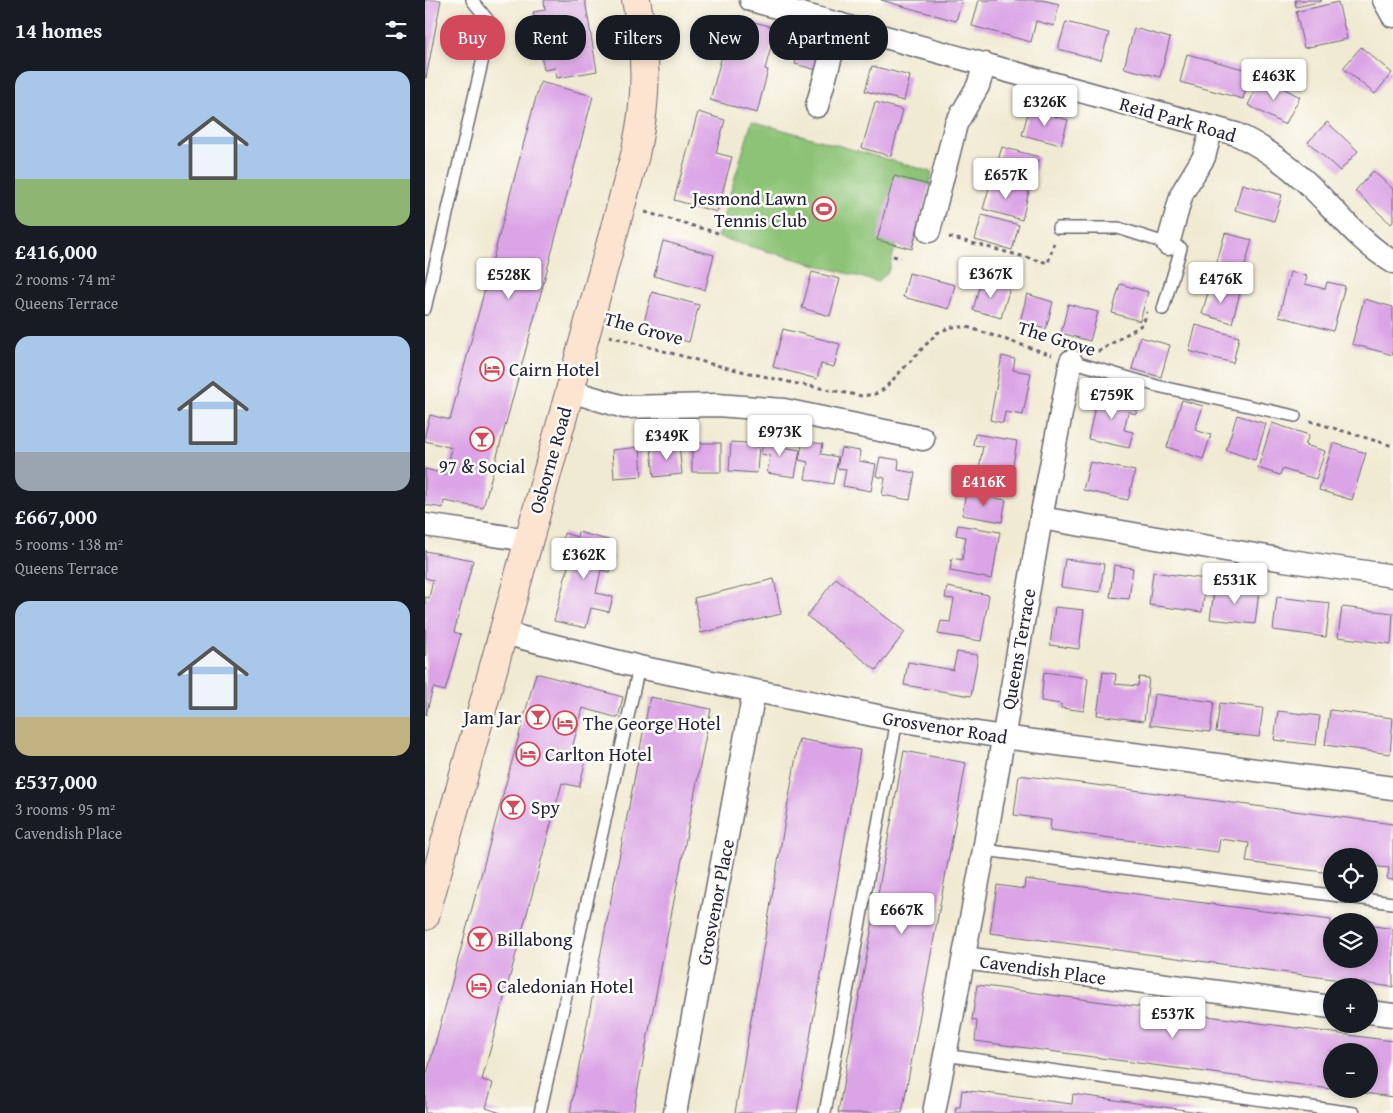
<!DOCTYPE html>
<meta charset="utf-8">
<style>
:root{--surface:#171b24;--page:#242831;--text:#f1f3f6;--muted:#9ea1a6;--accent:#d1495b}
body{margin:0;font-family:"Gentium Book Plus",serif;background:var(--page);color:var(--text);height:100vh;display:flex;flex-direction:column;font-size:19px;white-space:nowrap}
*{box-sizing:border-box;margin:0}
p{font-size:16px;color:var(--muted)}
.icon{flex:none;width:28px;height:28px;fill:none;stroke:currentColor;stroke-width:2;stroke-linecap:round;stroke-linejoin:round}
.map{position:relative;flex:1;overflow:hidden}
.panel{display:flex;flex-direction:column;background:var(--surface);width:425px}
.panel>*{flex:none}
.banner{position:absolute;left:15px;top:15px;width:475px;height:45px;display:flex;gap:10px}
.fabs{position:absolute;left:898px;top:848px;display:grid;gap:10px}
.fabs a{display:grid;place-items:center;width:55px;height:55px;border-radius:50%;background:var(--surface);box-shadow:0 2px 8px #0003;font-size:25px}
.price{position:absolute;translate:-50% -42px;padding:0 11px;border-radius:5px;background:#fff;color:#222;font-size:16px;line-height:32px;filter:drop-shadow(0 1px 2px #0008)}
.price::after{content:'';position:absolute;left:50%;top:30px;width:15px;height:11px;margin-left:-8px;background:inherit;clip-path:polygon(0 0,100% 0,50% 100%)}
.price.current{background:var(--accent);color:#fff}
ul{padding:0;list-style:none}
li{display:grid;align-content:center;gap:10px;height:265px;padding:0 15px}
li span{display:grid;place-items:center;height:155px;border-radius:15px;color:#555}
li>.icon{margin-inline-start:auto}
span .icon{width:90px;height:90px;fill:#fffc;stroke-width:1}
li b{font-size:21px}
h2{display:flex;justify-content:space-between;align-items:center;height:60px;padding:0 15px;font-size:21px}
.chip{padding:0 18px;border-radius:20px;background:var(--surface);box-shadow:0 2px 8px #0003;font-size:18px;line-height:45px}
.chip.current{background:var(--accent);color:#fff}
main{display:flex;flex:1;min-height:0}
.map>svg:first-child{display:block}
.grass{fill:#8cc376;stroke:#577258}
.building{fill:#dba4e6}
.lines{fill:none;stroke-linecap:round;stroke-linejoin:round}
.lane-casing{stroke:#6a6870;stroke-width:14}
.street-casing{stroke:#6a6870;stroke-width:25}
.secondary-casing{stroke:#6a6870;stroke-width:30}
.path{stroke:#6a6870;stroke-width:3;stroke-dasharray:4 4;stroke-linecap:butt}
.lane{stroke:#fff;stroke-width:11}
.street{stroke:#fff;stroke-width:22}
.secondary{stroke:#fde4d1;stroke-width:28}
.labels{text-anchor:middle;stroke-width:5;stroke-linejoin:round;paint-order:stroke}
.street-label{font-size:19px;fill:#22223b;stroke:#fdfcf7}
.poi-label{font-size:19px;fill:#22223b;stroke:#fdfcf7;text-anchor:start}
</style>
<main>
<section class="panel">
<h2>14 homes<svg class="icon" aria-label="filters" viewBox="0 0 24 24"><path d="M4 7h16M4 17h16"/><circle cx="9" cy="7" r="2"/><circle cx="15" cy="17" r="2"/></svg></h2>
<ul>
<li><span style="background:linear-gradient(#a9c7e8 70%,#8fb573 0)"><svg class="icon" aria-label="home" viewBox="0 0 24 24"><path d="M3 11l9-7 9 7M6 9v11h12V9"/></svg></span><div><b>£416,000</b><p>2 rooms · 74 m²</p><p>Queens Terrace</p></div></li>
<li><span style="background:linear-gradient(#a9c7e8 75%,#9aa5b1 0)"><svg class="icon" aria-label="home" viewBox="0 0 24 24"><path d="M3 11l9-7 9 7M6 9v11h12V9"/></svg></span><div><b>£667,000</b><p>5 rooms · 138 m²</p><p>Queens Terrace</p></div></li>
<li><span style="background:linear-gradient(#a9c7e8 75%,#c2b280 0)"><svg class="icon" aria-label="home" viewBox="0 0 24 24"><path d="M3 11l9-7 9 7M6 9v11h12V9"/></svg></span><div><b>£537,000</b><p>3 rooms · 95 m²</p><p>Cavendish Place</p></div></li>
</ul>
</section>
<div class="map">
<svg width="968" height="1113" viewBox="0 0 968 1113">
<rect width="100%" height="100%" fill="#fdfcf7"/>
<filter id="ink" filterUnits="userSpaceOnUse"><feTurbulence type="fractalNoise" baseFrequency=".02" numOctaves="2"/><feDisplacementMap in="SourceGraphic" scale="10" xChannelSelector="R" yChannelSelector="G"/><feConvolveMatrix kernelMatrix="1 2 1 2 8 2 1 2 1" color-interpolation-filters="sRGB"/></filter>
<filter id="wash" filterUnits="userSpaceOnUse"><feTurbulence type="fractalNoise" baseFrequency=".0096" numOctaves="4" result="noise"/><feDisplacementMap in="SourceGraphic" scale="20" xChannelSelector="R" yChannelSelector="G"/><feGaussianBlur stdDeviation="1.12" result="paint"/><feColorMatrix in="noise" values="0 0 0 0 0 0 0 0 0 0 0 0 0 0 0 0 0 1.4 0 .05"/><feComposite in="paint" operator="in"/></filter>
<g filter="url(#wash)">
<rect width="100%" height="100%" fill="#f1ead3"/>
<path class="grass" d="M327 121 507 172 487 249 471 245 463 272 453 282 292 237Z"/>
<g id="blocks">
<g class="building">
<path d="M0 0H16L1 78H0Z"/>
<path d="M119 0H160L172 71 132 78 130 68 119 70 115 51 126 49 122 27 112 29 108 12 120 10Z"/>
<path d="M456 0H537L531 21Z"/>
<path d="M554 0H617L634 4 629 26 611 21 606 42 547 26Z"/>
<path d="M870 0H896L897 1 871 7Z"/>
<path d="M913 2 922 39 879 48 871 12Z"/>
<path d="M278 17 299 23 292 48 271 42Z"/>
<path d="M322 20 351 28 340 69 343 70 332 113 285 100 299 48 295 47 300 27 319 32Z"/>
<path d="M641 22 684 33 676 60 633 49Z"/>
<path d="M709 28 745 38 735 77 699 68Z"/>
<path d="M353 34 374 40 369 59 348 54Z"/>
<path d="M374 47 397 53 392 70 370 64Z"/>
<path d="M936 47 967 73 950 94 918 68Z"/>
<path d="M762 54 826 71 818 99 755 82Z"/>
<path d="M447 66 485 76 479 101 440 91Z"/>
<path d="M837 77 875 97 860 125 823 105Z"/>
<path d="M115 82 168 96 108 323 58 508 19 501 18 508 0 505V469L21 474 27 448 0 441V434L5 415 25 420Z"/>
<path d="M450 102 478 110 466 156 437 148Z"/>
<path d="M604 109 643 120 636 145 597 135Z"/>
<path d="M273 112 300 120 291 153 307 157 292 212 249 200Z"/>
<path d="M902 122 933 151 915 171 883 142Z"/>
<path d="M577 147 614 157 606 184 569 174Z"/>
<path d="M948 171 968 189V222L966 224 930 191Z"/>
<path d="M469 176 504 185 487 249 452 240Z"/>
<path d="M566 181 604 191 597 220 558 209Z"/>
<path d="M817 184 857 195 849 221 810 210Z"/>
<path d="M557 215 594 225 587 250 550 240Z"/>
<path d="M800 233 827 240 815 283 788 276Z"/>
<path d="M238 241 289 255 280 290 229 276Z"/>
<path d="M387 272 415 279 405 316 377 308Z"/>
<path d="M865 272 882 276 880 284 900 289 902 282 920 286 908 331 854 316Z"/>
<path d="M484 273 530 285 524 309 478 297Z"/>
<path d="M556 280 585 288 576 318 548 310Z"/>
<path d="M695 284 723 292 715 321 687 313Z"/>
<path d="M785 285 815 293 807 323 777 314Z"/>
<path d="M227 292 274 305 264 342 217 329Z"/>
<path d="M602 294 628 302 621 329 595 322Z"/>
<path d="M939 299 968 307V355L927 344Z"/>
<path d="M643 304 673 312 665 341 636 333Z"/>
<path d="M771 325 814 337 808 363 764 351Z"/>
<path d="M358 329 415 344 409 367 396 364 392 379 348 367Z"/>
<path d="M715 337 745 345 736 377 707 369Z"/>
<path d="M577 356 590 359 588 370 606 373 598 415 580 412 578 423 565 420Z"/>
<path d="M673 392 714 401 711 414 703 412 699 430 708 432 704 448 663 439Z"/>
<path d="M757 400 778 406 770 430 786 435 778 459 742 447Z"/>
<path d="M812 415 841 424 830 460 801 450Z"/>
<path d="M847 423 884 435 880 445 900 451 891 479 857 469 855 475 833 468Z"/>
<path d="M339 434 359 438 357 447 375 450 370 477 342 473 345 456 336 454Z"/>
<path d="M550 434 592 441 584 488 542 481 544 468 554 469 558 446 548 445Z"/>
<path d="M378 441 398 444 396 454 413 457 408 484 380 479 383 462 374 460Z"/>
<path d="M306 442 334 444 332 473 304 471Z"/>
<rect x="267" y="443" width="29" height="29"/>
<path d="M908 443 941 453 927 500 894 490Z"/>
<path d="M254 445 257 474 229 477 226 448Z"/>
<path d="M215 447 217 476 189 478 187 450Z"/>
<path d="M416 448 435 451 434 461 451 464 446 491 418 486 421 469 412 468Z"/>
<path d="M455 457 474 460 473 470 490 473 485 500 457 495 460 478 451 476Z"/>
<path d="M665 462 710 471 703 500 658 490Z"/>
<path d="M541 493 581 500 577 522 537 515Z"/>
<path d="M533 525 575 532 567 579 525 571 527 558 537 560 541 537 531 535Z"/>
<path d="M153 532 183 540 180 553 189 556 185 572 176 570 171 593 188 597 184 612 166 608 161 628 129 621 148 547 137 544 139 533 152 537Z"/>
<path d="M0 551 48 560 29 632 36 634 20 691 8 688 1 715 0 597 4 598 8 580 0 578Z"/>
<path d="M640 559 679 564 675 592 636 587Z"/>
<path d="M689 565 708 568 704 599 685 597Z"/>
<path d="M728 572 781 579 777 612 724 605Z"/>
<path d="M411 578 480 632 451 670 382 616Z"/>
<path d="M349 579 356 614 276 633 269 598Z"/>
<path d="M790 585 834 591 830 624 785 619Z"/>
<path d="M522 587 564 595 556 641 513 634 516 621 525 622 529 599 520 598Z"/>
<path d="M852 597 905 603 901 637 848 630Z"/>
<path d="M630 607 659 610 654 649 625 645Z"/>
<path d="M917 607 968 613 966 644 913 637Z"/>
<path d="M532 652 553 655 546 696 479 685 483 662 528 670Z"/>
<path d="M619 672 663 678 659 711 636 708V704L616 701Z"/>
<path d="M678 672 691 674 690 684 713 686 714 677 724 678 719 721 672 715Z"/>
<path d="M111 673 198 697 193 718 158 708 146 752 162 756 154 787 137 783 57 1080 68 1083 61 1108 76 1113H0V1081Z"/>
<path d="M729 694 789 702 785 732 725 725Z"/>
<path d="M225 697 286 709 208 1113H145Z"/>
<path d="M795 703 838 708 834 737 791 732Z"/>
<path d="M905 710 968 718 965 754 900 745Z"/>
<path d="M853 711 895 716 891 745 849 740Z"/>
<path d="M374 739 435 750 372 1113H310Z"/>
<path d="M479 751 541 763 477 1113H413Z"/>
<path d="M594 775 968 824V880L962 879 964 868 944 866V856H906V873L821 862 824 843 795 839 793 852 625 830 626 820 589 815Z"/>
<path d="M600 879 906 920V959H944V925L968 929V987L565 933 572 885 599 889Z"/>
<path d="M552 985 968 1041V1097L916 1090 944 1089V1051H906V1089L550 1041 552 1021 547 1020Z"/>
<path d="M537 1090 647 1104 648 1094 781 1113H530L531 1107H535Z"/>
</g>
</g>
</g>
<g filter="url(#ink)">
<use href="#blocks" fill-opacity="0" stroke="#6a6870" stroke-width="1"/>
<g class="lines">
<g class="lane-casing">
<g id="lane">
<path d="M633 228H693L756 248 738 309"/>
<path d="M0 309 66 24 47 0"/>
<path d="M646 361 732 386 870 416"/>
<path d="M559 850 968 903"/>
<path d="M519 1055 929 1113"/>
<path d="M115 1113 214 667"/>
<path d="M400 1113 472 720"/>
</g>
</g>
<g class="street-casing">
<g id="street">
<path d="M326 0 811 134C837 146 859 162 880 181 910 209 933 241 968 262"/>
<path d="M959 0 968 16"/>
<path d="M392 106 415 24"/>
<path d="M504 231 531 124 553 86 560 64"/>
<path d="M743 244 757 193 779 157 787 127"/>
<path d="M145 391 199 407 292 405 359 410 498 439"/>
<path d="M616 518 859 560 968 576"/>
<path d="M0 525 103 540"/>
<path d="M78 633 214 667 472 720 578 737 968 788"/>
<path d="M539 958 906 1007"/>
<path d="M944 1012 968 1015"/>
<path d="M250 1113 329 692"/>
<path d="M509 1113 559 850 616 518 646 361"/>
</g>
</g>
<g class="secondary-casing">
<path id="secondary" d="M0 916 210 155C213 138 217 122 218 105 222 70 218 34 211 0"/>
</g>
<g class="path">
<path d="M220 212 293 233"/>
<path d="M524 237 623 263 629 243"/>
<path d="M468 256 476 258"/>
<path d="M184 336 286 364 368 383 437 396 450 394 459 389 512 333 526 327H542L627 355"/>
<path d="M673 352 718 324 722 312"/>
<path d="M885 421 968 446"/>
</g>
<use href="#lane" class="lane"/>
<use href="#street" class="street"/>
<use href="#secondary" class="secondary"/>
</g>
</g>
<defs>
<g id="stadium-ring" transform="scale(1.25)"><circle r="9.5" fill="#fdfcf7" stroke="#d1495b" stroke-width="1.5"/><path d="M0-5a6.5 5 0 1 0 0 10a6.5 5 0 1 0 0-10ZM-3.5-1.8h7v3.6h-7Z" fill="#d1495b"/></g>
<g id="hotel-ring" transform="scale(1.25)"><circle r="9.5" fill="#fdfcf7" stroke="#d1495b" stroke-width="1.5"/><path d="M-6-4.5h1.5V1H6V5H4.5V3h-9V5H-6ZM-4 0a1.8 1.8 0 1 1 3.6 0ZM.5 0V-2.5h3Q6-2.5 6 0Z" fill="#d1495b"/></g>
<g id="bar-ring" transform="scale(1.25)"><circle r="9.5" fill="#fdfcf7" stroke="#d1495b" stroke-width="1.5"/><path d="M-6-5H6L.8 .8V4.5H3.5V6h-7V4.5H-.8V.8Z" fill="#d1495b"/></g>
</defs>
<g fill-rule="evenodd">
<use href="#stadium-ring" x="399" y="209"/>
<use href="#hotel-ring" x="67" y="369"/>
<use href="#bar-ring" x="57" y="439"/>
<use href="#bar-ring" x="113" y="717"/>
<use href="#hotel-ring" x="140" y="723"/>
<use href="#hotel-ring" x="103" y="754"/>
<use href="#bar-ring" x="88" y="807"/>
<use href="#bar-ring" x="55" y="939"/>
<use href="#hotel-ring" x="54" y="986"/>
</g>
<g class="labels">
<g class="street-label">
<text transform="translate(753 119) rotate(16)" y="7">Reid Park Road</text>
<text transform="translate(219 328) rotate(15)" y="7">The Grove</text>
<text transform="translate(632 338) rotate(17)" y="7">The Grove</text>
<text transform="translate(125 460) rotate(-74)" y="7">Osborne Road</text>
<text transform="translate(593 649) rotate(-80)" y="7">Queens Terrace</text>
<text transform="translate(520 727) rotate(9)" y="7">Grosvenor Road</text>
<text transform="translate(290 902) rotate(-79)" y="7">Grosvenor Place</text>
<text transform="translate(618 969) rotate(8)" y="7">Cavendish Place</text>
</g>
<g class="poi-label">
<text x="382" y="205" text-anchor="end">Jesmond Lawn<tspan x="382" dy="22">Tennis Club</tspan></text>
<text x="84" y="376">Cairn Hotel</text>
<text x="57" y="473" text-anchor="middle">97 &amp; Social</text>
<text x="96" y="724" text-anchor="end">Jam Jar</text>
<text x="158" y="730">The George Hotel</text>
<text x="120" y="761">Carlton Hotel</text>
<text x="106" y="814">Spy</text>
<text x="72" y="946">Billabong</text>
<text x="72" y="993">Caledonian Hotel</text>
</g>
</g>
</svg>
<div class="fabs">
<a><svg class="icon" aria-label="locate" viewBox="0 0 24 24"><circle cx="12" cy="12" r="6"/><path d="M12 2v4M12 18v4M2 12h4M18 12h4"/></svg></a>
<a><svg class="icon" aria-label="layers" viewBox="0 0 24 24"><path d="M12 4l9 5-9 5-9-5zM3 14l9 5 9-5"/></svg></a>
<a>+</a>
<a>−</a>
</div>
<b class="price" style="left:849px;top:101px">£463K</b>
<b class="price" style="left:620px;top:127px">£326K</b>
<b class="price" style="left:581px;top:200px">£657K</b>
<b class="price" style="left:566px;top:299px">£367K</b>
<b class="price" style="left:84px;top:300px">£528K</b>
<b class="price" style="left:796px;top:304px">£476K</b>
<b class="price" style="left:687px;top:420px">£759K</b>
<b class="price" style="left:355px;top:457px">£973K</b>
<b class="price" style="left:242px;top:461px">£349K</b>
<b class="price current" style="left:559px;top:507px">£416K</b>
<b class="price" style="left:159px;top:580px">£362K</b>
<b class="price" style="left:810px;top:605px">£531K</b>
<b class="price" style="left:477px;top:935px">£667K</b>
<b class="price" style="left:748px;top:1039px">£537K</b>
<div class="banner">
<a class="chip current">Buy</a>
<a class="chip">Rent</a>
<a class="chip">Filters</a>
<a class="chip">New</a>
<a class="chip">Apartment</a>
</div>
</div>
</main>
